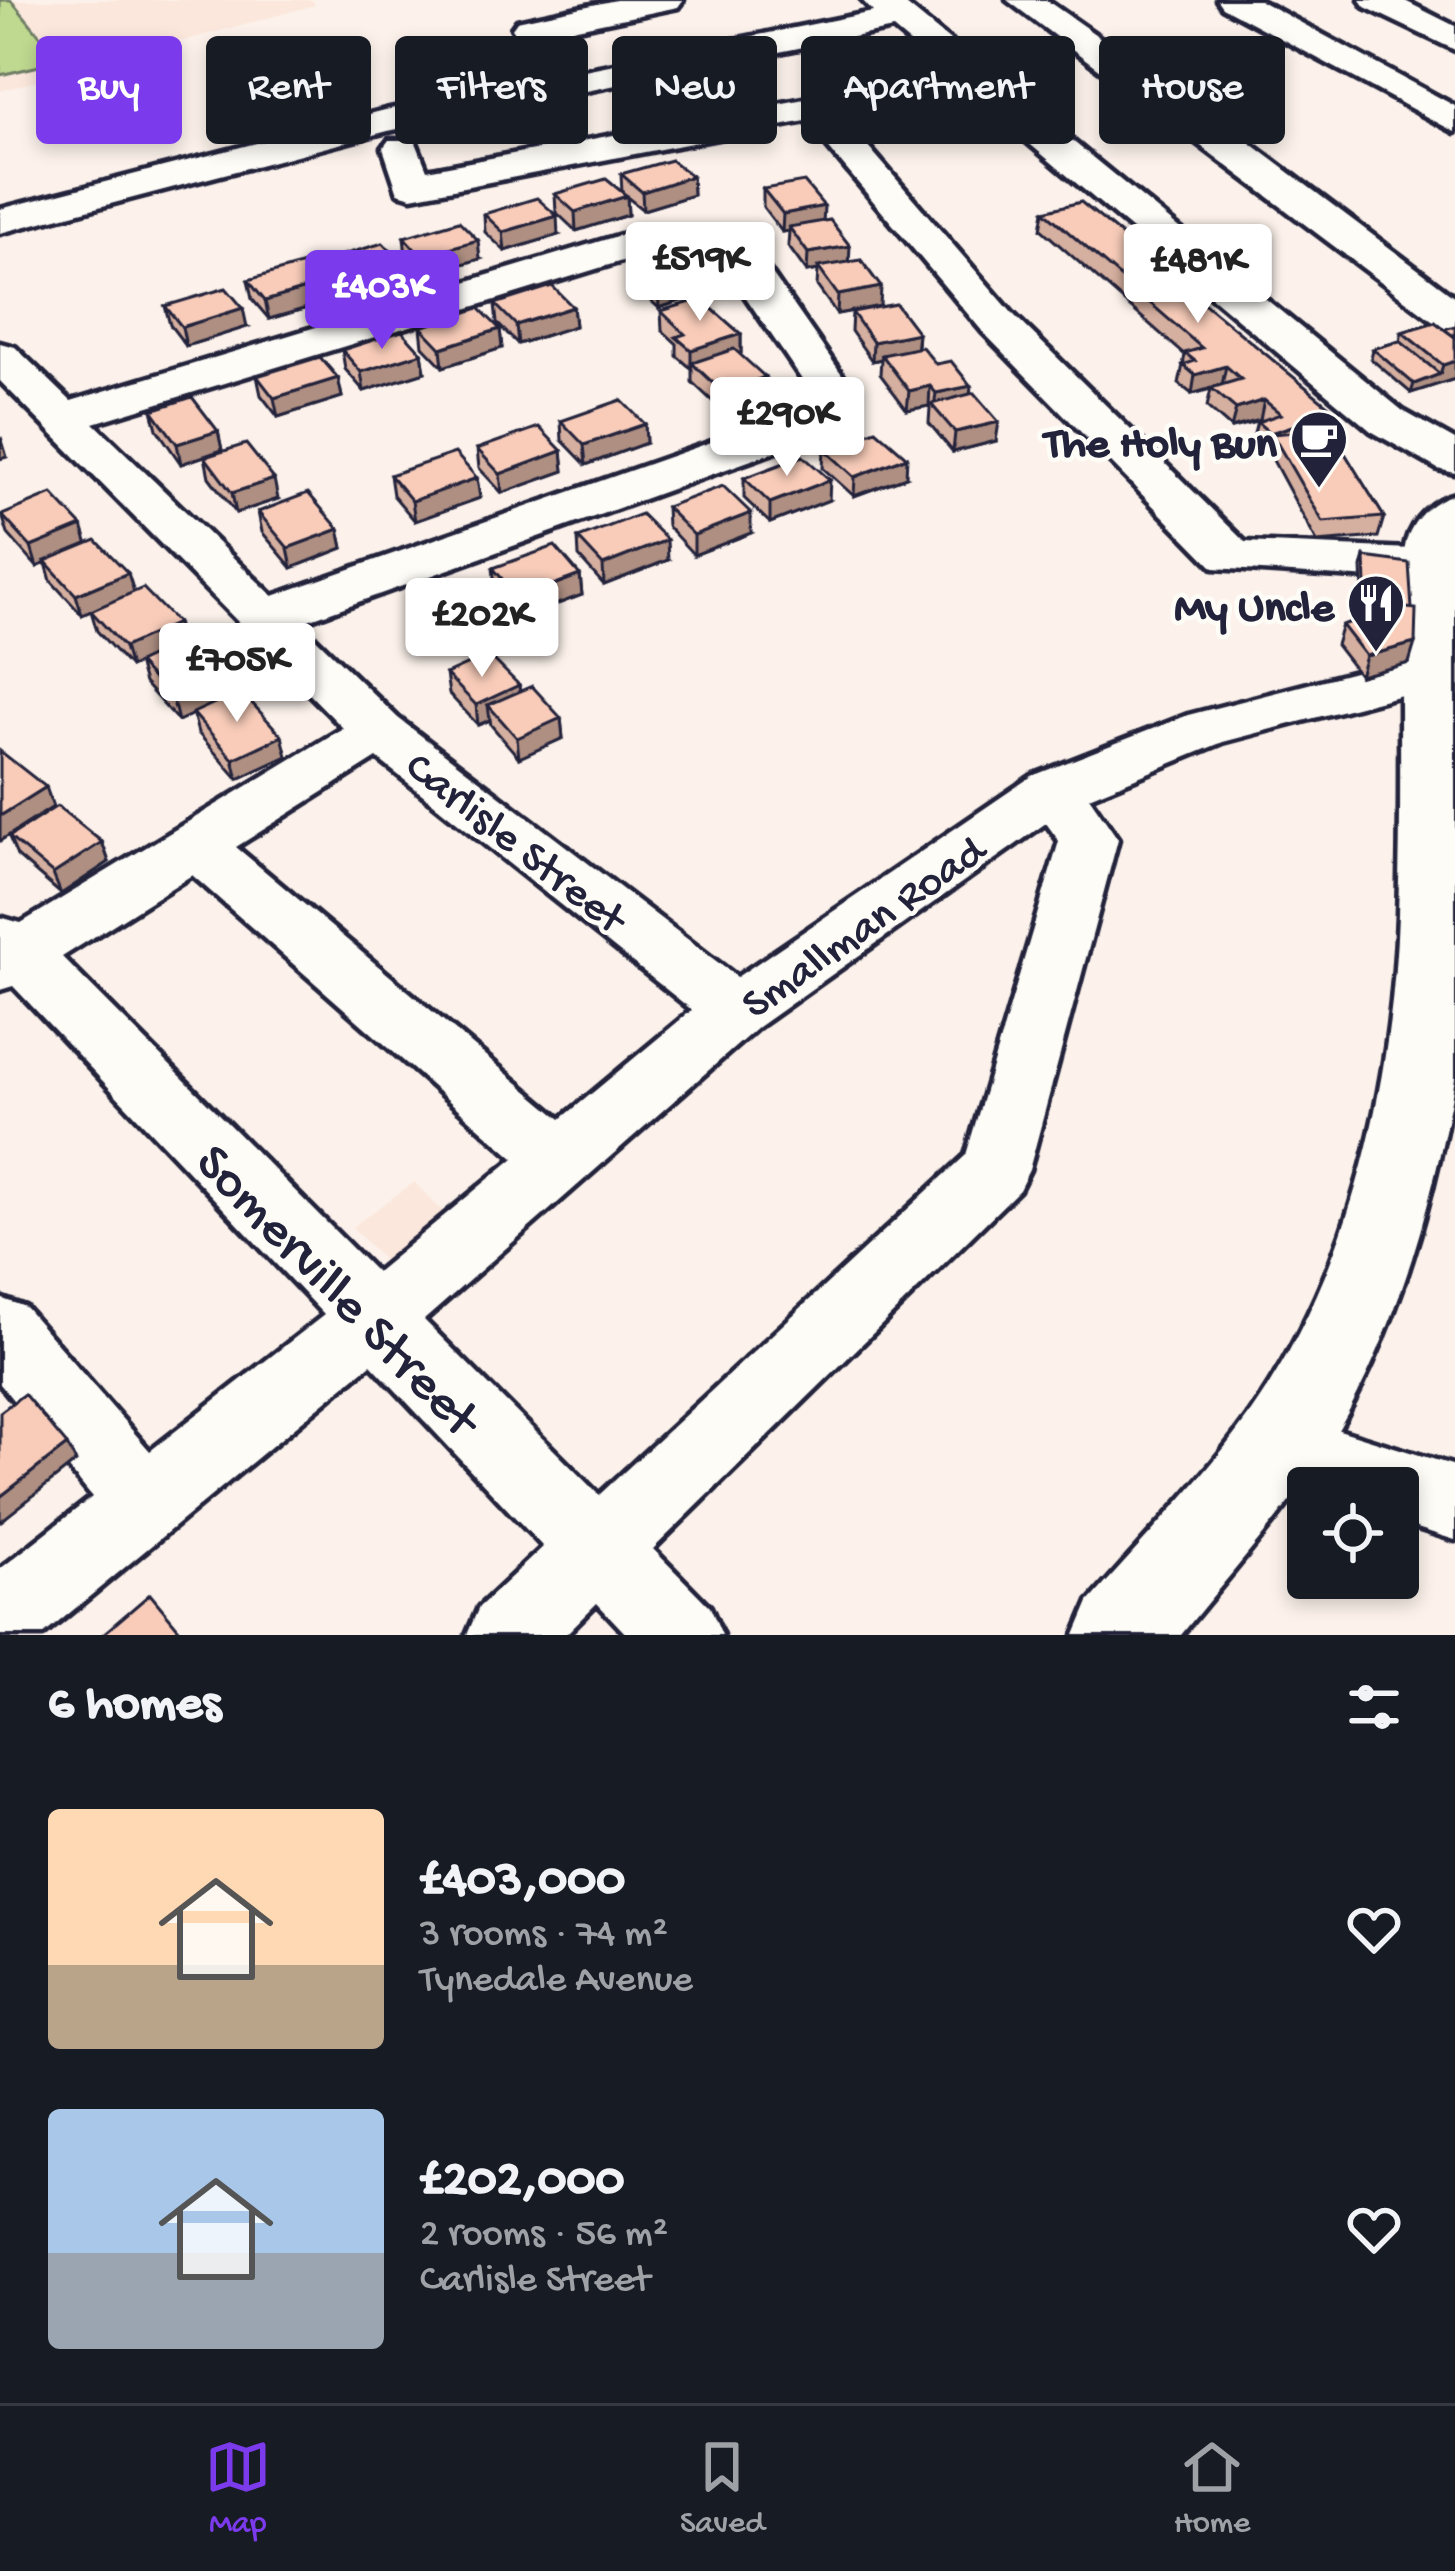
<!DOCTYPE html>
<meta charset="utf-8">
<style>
:root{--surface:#171b24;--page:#20242c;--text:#f1f3f6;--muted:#9ea1a6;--line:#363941;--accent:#7c3aed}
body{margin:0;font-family:"Gochi Hand",sans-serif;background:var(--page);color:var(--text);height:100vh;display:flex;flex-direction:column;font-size:45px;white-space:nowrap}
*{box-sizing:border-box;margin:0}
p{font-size:39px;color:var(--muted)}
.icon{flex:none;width:66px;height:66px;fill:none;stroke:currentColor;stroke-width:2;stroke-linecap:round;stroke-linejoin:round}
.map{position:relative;height:1635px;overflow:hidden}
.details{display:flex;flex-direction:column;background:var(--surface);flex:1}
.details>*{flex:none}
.banner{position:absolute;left:36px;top:36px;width:1383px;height:108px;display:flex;gap:24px}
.fabs{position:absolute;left:1287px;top:1467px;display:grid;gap:24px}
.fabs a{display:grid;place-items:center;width:132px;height:132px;border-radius:12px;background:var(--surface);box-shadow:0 6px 18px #0003;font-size:60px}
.price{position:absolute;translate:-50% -102px;padding:0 27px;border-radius:12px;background:#fff;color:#222;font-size:39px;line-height:78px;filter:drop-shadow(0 3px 6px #0008)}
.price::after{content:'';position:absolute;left:50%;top:72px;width:36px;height:27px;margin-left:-18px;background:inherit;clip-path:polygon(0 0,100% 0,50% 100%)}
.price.current{background:var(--accent);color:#fff}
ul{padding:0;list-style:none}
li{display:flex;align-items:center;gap:36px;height:300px;padding:0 48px}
li span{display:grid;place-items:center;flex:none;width:336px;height:240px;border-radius:12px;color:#555}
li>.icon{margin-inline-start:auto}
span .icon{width:144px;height:144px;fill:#fffc;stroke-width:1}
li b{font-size:51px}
h2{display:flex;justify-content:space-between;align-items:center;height:144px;padding:0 48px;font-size:51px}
.pill{padding:0 42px;border-radius:12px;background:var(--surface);box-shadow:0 6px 18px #0003;font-size:42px;line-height:108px}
.pill.current{background:var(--accent);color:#fff}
.tab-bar{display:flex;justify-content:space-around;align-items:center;height:168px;border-top:3px solid var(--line);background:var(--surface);font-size:33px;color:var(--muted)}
.tab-bar a{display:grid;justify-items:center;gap:6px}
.tab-bar .current{color:var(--accent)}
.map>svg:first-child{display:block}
.built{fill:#fbe7dc}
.green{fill:#bfd990;stroke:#707e66;stroke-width:3}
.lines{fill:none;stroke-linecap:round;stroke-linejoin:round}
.minor-casing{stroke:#22223b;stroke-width:9}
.major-casing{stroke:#22223b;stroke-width:9}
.minor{fill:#fdfcf7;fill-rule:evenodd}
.major{fill:#fdfcf7;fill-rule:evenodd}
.wall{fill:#d5af9f;stroke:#22223b;stroke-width:3}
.shaded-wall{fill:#ae8f82;stroke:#22223b;stroke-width:3}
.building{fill:#f8ccb9;stroke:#22223b;stroke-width:3}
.labels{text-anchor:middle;stroke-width:9;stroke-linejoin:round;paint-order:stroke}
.poi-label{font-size:45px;font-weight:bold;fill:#22223b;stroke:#fdfcf7;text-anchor:end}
.street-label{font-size:45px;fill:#22223b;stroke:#fdfcf7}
.near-street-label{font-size:54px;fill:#22223b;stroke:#fdfcf7}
</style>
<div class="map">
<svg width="1455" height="1635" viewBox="0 0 1455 1635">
<rect width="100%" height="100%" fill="#fcf2eb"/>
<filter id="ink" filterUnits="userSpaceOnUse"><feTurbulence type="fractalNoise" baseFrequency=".00833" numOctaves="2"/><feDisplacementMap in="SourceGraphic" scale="24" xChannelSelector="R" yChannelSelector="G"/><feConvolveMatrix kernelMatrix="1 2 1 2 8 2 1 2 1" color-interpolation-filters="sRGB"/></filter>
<g filter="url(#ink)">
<g class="built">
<path d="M0 0H312L315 5 0 91Z"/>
<path d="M414 1182 446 1215 384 1261 352 1227Z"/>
</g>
<path class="green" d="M0 0H11L61 61 0 75Z"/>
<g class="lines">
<g class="minor-casing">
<g id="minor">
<path d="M616 0H683L678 7 529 38 517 35 512 28 517 21Z"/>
<path d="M862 0H900L1403 411 1455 440V473L1438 469 1371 431 893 29 388 131 0 233V209L385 110 873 12Z"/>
<path d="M1007 0H1046L1237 133 1455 297V330L1440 326Z"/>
<path d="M1217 0H1259L1455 106V132L1222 7Z"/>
<path d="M1360 0H1403L1455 26V50L1365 7Z"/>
<path d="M815 97 828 100 1013 314 1245 542 1435 550 1455 559 1453 577 1435 582 1214 568 983 332 806 121 412 197 398 193 383 148 389 140H415L427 170Z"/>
<path d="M680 228 732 238 755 250 855 393 851 409 832 431 300 623 398 718 737 977 1032 776 1188 715 1428 653 1447 659 1454 671 1447 683 1223 742 1089 797 1118 839 1029 1170 1019 1190 653 1549 710 1607 722 1635H627L597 1603 565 1635H467L479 1607 543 1547 371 1364 43 1635H0V1569L92 1497 0 1384V1298L25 1307 150 1451 324 1315 13 986 0 990V917L21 923 343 728 0 381V343L15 347 71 401 627 233ZM693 253 726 268 811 393 800 411 273 596 94 423 645 254ZM377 758 692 1010 561 1119 236 847ZM1046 823 1059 841 966 1155 599 1495 424 1320 758 1027ZM192 875 514 1158 376 1272 62 957Z"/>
<path d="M1278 1411 1455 1466V1540L1398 1522V1488H1308V1492L1251 1472 1240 1447 1251 1422Z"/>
</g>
</g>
<g class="major-casing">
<path id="major" d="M1455 494V1078C1432 1212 1388 1366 1307 1478 1268 1532 1223 1583 1181 1635H1075L1089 1602C1142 1541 1202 1481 1249 1415 1350 1272 1392 1088 1398 915 1401 834 1400 751 1400 669 1400 628 1397 583 1406 542 1412 519 1433 499 1455 494Z"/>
</g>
<use href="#minor" class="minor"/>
<use href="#major" class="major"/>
</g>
<g class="wall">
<path d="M621 174 692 176 693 195 643 210 627 197 628 215 576 231 556 212 555 194 622 192Z"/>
<path d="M763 189 823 221 880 306 837 314 817 286 818 270 807 272 788 246 789 231 782 232 763 207Z"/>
<path d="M1044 211 1336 412 1331 431 1384 517 1378 537 1317 542 1268 451 1265 452 1252 441 1257 422 1261 421 1231 428 1207 407 1211 389 1192 394 1179 384 1185 355 1041 229Z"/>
<path d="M484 214 558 235 505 251 485 232Z"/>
<path d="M404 237 480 259 424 275 406 256Z"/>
<path d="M326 260 404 281 348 298 330 279Z"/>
<path d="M630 264 698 295 659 308 631 283Z"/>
<path d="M248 280 325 283 328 302 269 319 252 299Z"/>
<path d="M495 304 573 307 575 326 518 344 497 323Z"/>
<path d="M165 306 247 327 186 346 170 325Z"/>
<path d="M661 311 741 334V353L739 354 764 396 723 411 692 382V369L677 356V344L662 330Z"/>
<path d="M852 312 918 333 917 348 970 394 996 441 953 452 929 423 930 408 929 406 907 410 880 374 881 359 872 361 851 331Z"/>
<path d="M1435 322 1455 379 1411 393 1371 359 1373 349 1400 341 1402 332Z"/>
<path d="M421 327 500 329 502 348 443 367 423 346Z"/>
<path d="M342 350 422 353 425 372 364 391 345 369Z"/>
<path d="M257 376 338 378 342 397 278 417 261 395Z"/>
<path d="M152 410 218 431 222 450 181 464 157 429Z"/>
<path d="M561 421 645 424 646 443 586 465 562 440Z"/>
<path d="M477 449 562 451 564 471 502 493 479 468Z"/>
<path d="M824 449 906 477 854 496 823 468Z"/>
<path d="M205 457 278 499 236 513 209 477Z"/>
<path d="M390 475 477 478 480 498 415 521 393 495Z"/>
<path d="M744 478 829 500 770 523 744 498Z"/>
<path d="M666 507 751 533 694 555 667 526Z"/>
<path d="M258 512 339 529 343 548 292 568 262 532Z"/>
<path d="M2 515 88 543 134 592 177 623 182 643 227 676 232 695 287 756 238 779 198 733 193 714 178 721 144 683 138 663 130 667 97 631 91 611 82 615 51 581 46 563 37 567 8 534Z"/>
<path d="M578 538 668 560 604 585 579 557Z"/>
<path d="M1365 557 1409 663 1360 676 1336 645 1342 625 1364 619 1362 567Z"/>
<path d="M493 568 580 575 582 595 520 618 495 587Z"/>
<path d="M446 674 519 685V692L561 718 563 738 519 758 491 725 490 720 478 725 449 694Z"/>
<path d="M9 837 102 842 109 862 61 894 17 856Z"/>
</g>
<g class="shaded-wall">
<path d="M692 176 693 195 643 210 642 192Z"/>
<path d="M627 196 628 215 576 231 575 212Z"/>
<path d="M824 206 823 224 789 227V231L782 232 783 214Z"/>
<path d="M557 216 558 235 505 251 503 232Z"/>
<path d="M478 240 480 259 424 275 421 256Z"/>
<path d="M850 246 849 264 807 272 808 253Z"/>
<path d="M402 262 404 281 348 298 345 279Z"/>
<path d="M698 276V295L659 308 658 289Z"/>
<path d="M325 283 328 302 269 319 265 301Z"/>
<path d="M881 287 880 306 837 314 838 295Z"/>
<path d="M573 307 575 326 518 344 516 325Z"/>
<path d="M243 308 247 327 186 346 182 327Z"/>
<path d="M500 329 502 348 443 367 441 348Z"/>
<path d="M918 333 916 352 882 355 881 359 872 361 873 342Z"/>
<path d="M741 334V353L697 368 692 363 691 370V350Z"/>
<path d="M422 353 425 372 364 391 361 372Z"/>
<path d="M1455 361V379L1411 393 1414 384 1440 374 1443 365Z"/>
<path d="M1226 366 1222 385 1192 394 1195 375Z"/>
<path d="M765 377 764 396 723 411V392Z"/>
<path d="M338 378 342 397 278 417 274 398Z"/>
<path d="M930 386 929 406 907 410 909 391Z"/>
<path d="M971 386 969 405 934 408 936 393Z"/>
<path d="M1264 400 1260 420 1231 428 1236 409Z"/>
<path d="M1336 412 1331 431 1272 434 1268 451 1265 452 1270 433Z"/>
<path d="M999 422 996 441 953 452 955 432Z"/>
<path d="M645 424 646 443 586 465 584 445Z"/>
<path d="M218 431 222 450 181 464 177 444Z"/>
<path d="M1 437 7 457 0 459Z"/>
<path d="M562 451 564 471 502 493 500 474Z"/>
<path d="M907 457 906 477 854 496 855 477Z"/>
<path d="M477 478 480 498 415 521 412 501Z"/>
<path d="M274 479 278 499 236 513 232 493Z"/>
<path d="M830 480 829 500 770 523V503Z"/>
<path d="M751 513V533L694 555V535Z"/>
<path d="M82 526 88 545 37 567 31 547Z"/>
<path d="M339 529 343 548 292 568 288 548Z"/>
<path d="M667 540 668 560 604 585 603 565Z"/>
<path d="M128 573 134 592 82 615 76 595Z"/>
<path d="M580 575 582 595 520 618 518 598Z"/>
<path d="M177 623 182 643 130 667 124 647Z"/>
<path d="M1415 643 1409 663 1360 676 1366 656Z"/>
<path d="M227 676 232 696 178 721 173 701Z"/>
<path d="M519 685 521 705H488L490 720 478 725 476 705Z"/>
<path d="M561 718 563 738 519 758 517 738Z"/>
<path d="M282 736 287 756 238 779 233 759Z"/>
<path d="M46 787 53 807 0 841V816Z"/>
<path d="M102 842 109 862 61 894 53 874Z"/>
<path d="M67 1445 76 1462 0 1522V1497Z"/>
</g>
<g class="building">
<path d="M671 160 692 176 642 192 621 174Z"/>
<path d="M606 179 627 196 575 212 555 194Z"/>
<path d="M804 182 824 206 783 214 763 189Z"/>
<path d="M537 198 557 216 503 232 484 214Z"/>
<path d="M1081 202 1336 412 1270 433 1257 422 1281 414 1264 400 1236 409 1211 388 1241 379 1226 366 1195 375 1183 365 1195 361 1185 353 1202 348 1044 211Z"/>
<path d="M830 220 850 246 808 253 789 227Z"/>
<path d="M459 221 478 240 421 256 404 237Z"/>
<path d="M383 243 402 262 345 279 326 260Z"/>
<path d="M670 252 698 276 658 289 630 264Z"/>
<path d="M861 260 881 287 838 295 818 267Z"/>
<path d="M307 263 325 283 265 301 248 280Z"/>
<path d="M552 286 573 307 516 325 495 304Z"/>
<path d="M226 288 243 308 182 327 165 306Z"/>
<path d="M701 299 741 334 691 350 676 337 685 334 661 311Z"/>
<path d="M896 304 918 333 873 342 852 312Z"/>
<path d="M479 308 500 329 441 348 421 327Z"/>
<path d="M1435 322 1455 337V361L1443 365 1402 332Z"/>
<path d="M1455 326V337L1444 329Z"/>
<path d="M402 331 422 353 361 372 342 350Z"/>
<path d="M1400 341 1440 374 1414 384 1373 349Z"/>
<path d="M922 347 936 364 951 361 971 386 936 393 930 386 909 391 882 355Z"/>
<path d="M734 349 765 377 723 392 692 363Z"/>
<path d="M320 357 338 378 274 398 257 376Z"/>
<path d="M974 393 999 422 955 432 931 404Z"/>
<path d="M192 397 218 431 177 444 152 410Z"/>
<path d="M621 400 645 424 584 445 561 421Z"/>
<path d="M539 427 562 451 500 474 477 449Z"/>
<path d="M1330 429 1384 517 1323 522 1272 434Z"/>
<path d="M876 430 907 457 855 477 824 449Z"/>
<path d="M246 444 274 479 232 493 205 457Z"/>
<path d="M455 453 477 478 412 501 390 475Z"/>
<path d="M803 456 830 480 770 503 744 478Z"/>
<path d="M723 486 751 513 694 535 666 507Z"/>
<path d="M308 493 339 529 288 548 258 512Z"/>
<path d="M52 494 82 526 31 547 2 515Z"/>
<path d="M641 514 667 540 603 565 578 538Z"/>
<path d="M96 540 128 573 76 595 45 561Z"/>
<path d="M555 546 580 575 518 598 493 568Z"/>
<path d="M1365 557 1409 563 1412 609 1371 604 1367 614Z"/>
<path d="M143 588 177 623 124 647 91 611Z"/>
<path d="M1371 604 1416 609 1415 643 1366 656 1342 625 1368 617Z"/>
<path d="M191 638 227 676 173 701 138 663Z"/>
<path d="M489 655 519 685 476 705 446 674Z"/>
<path d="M532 686 561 718 517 738 488 705Z"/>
<path d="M241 691 282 736 233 759 193 713Z"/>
<path d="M0 751 46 787 0 816Z"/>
<path d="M57 806 102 842 53 874 9 837Z"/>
<path d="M24 1394 67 1445 0 1497V1412Z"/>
<path d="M150 1594 184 1635H102Z"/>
</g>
</g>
<defs>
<g id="cafe-pin" transform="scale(3)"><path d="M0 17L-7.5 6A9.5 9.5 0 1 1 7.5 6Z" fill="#22223b" stroke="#fdfcf7"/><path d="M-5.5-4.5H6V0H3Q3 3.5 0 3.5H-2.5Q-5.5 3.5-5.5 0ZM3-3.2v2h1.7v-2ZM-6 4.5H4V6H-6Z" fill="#fff"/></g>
<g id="restaurant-pin" transform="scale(3)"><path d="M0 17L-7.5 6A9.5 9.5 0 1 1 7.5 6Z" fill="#22223b" stroke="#fdfcf7"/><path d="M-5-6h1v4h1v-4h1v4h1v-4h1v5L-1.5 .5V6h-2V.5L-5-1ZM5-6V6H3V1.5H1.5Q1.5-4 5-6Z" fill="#fff"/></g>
</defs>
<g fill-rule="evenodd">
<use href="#cafe-pin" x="1319" y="439"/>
<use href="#restaurant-pin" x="1376" y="603"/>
</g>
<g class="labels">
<g class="poi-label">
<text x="1277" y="455">The Holy Bun</text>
<text x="1334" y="619">My Uncle</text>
</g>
<g class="street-label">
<text transform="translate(518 839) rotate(38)" y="16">Carlisle Street</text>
<text transform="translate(861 924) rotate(-35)" y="16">Smallman Road</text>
</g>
<g class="near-street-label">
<text transform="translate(341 1287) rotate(46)" y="19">Somerville Street</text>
</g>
</g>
</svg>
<div class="fabs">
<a><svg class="icon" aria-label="locate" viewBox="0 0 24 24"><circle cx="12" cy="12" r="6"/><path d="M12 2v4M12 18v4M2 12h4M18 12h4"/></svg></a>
</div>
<b class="price" style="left:700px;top:324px">£519K</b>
<b class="price" style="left:1198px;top:326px">£481K</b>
<b class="price current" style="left:382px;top:352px">£403K</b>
<b class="price" style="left:787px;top:479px">£290K</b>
<b class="price" style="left:482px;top:680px">£202K</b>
<b class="price" style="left:237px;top:725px">£705K</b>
<div class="banner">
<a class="pill current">Buy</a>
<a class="pill">Rent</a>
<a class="pill">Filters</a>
<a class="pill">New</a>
<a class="pill">Apartment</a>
<a class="pill">House</a>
</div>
</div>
<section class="details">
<h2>6 homes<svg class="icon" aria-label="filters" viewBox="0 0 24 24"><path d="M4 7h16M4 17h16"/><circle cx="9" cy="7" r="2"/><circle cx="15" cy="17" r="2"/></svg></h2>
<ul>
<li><span style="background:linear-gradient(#ffd9b3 65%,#b9a48a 0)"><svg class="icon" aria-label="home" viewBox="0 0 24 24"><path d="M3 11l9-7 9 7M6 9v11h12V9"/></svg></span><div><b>£403,000</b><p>3 rooms · 74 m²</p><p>Tynedale Avenue</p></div><svg class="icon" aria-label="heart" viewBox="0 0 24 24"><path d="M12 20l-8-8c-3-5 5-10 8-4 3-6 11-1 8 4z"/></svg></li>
<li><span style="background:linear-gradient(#a9c7e8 60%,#9aa5b1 0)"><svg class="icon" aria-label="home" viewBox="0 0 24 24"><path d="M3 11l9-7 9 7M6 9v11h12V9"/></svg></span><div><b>£202,000</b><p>2 rooms · 56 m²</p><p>Carlisle Street</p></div><svg class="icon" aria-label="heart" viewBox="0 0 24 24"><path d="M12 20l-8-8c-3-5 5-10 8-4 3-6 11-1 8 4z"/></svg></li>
</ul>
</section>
<nav class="tab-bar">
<a class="current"><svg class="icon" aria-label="map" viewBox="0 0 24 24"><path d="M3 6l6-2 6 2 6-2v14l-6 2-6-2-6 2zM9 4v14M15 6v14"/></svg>Map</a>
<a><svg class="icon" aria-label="saved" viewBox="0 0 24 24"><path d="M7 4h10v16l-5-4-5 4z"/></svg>Saved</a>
<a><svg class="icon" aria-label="home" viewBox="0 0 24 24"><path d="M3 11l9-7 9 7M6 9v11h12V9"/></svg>Home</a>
</nav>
